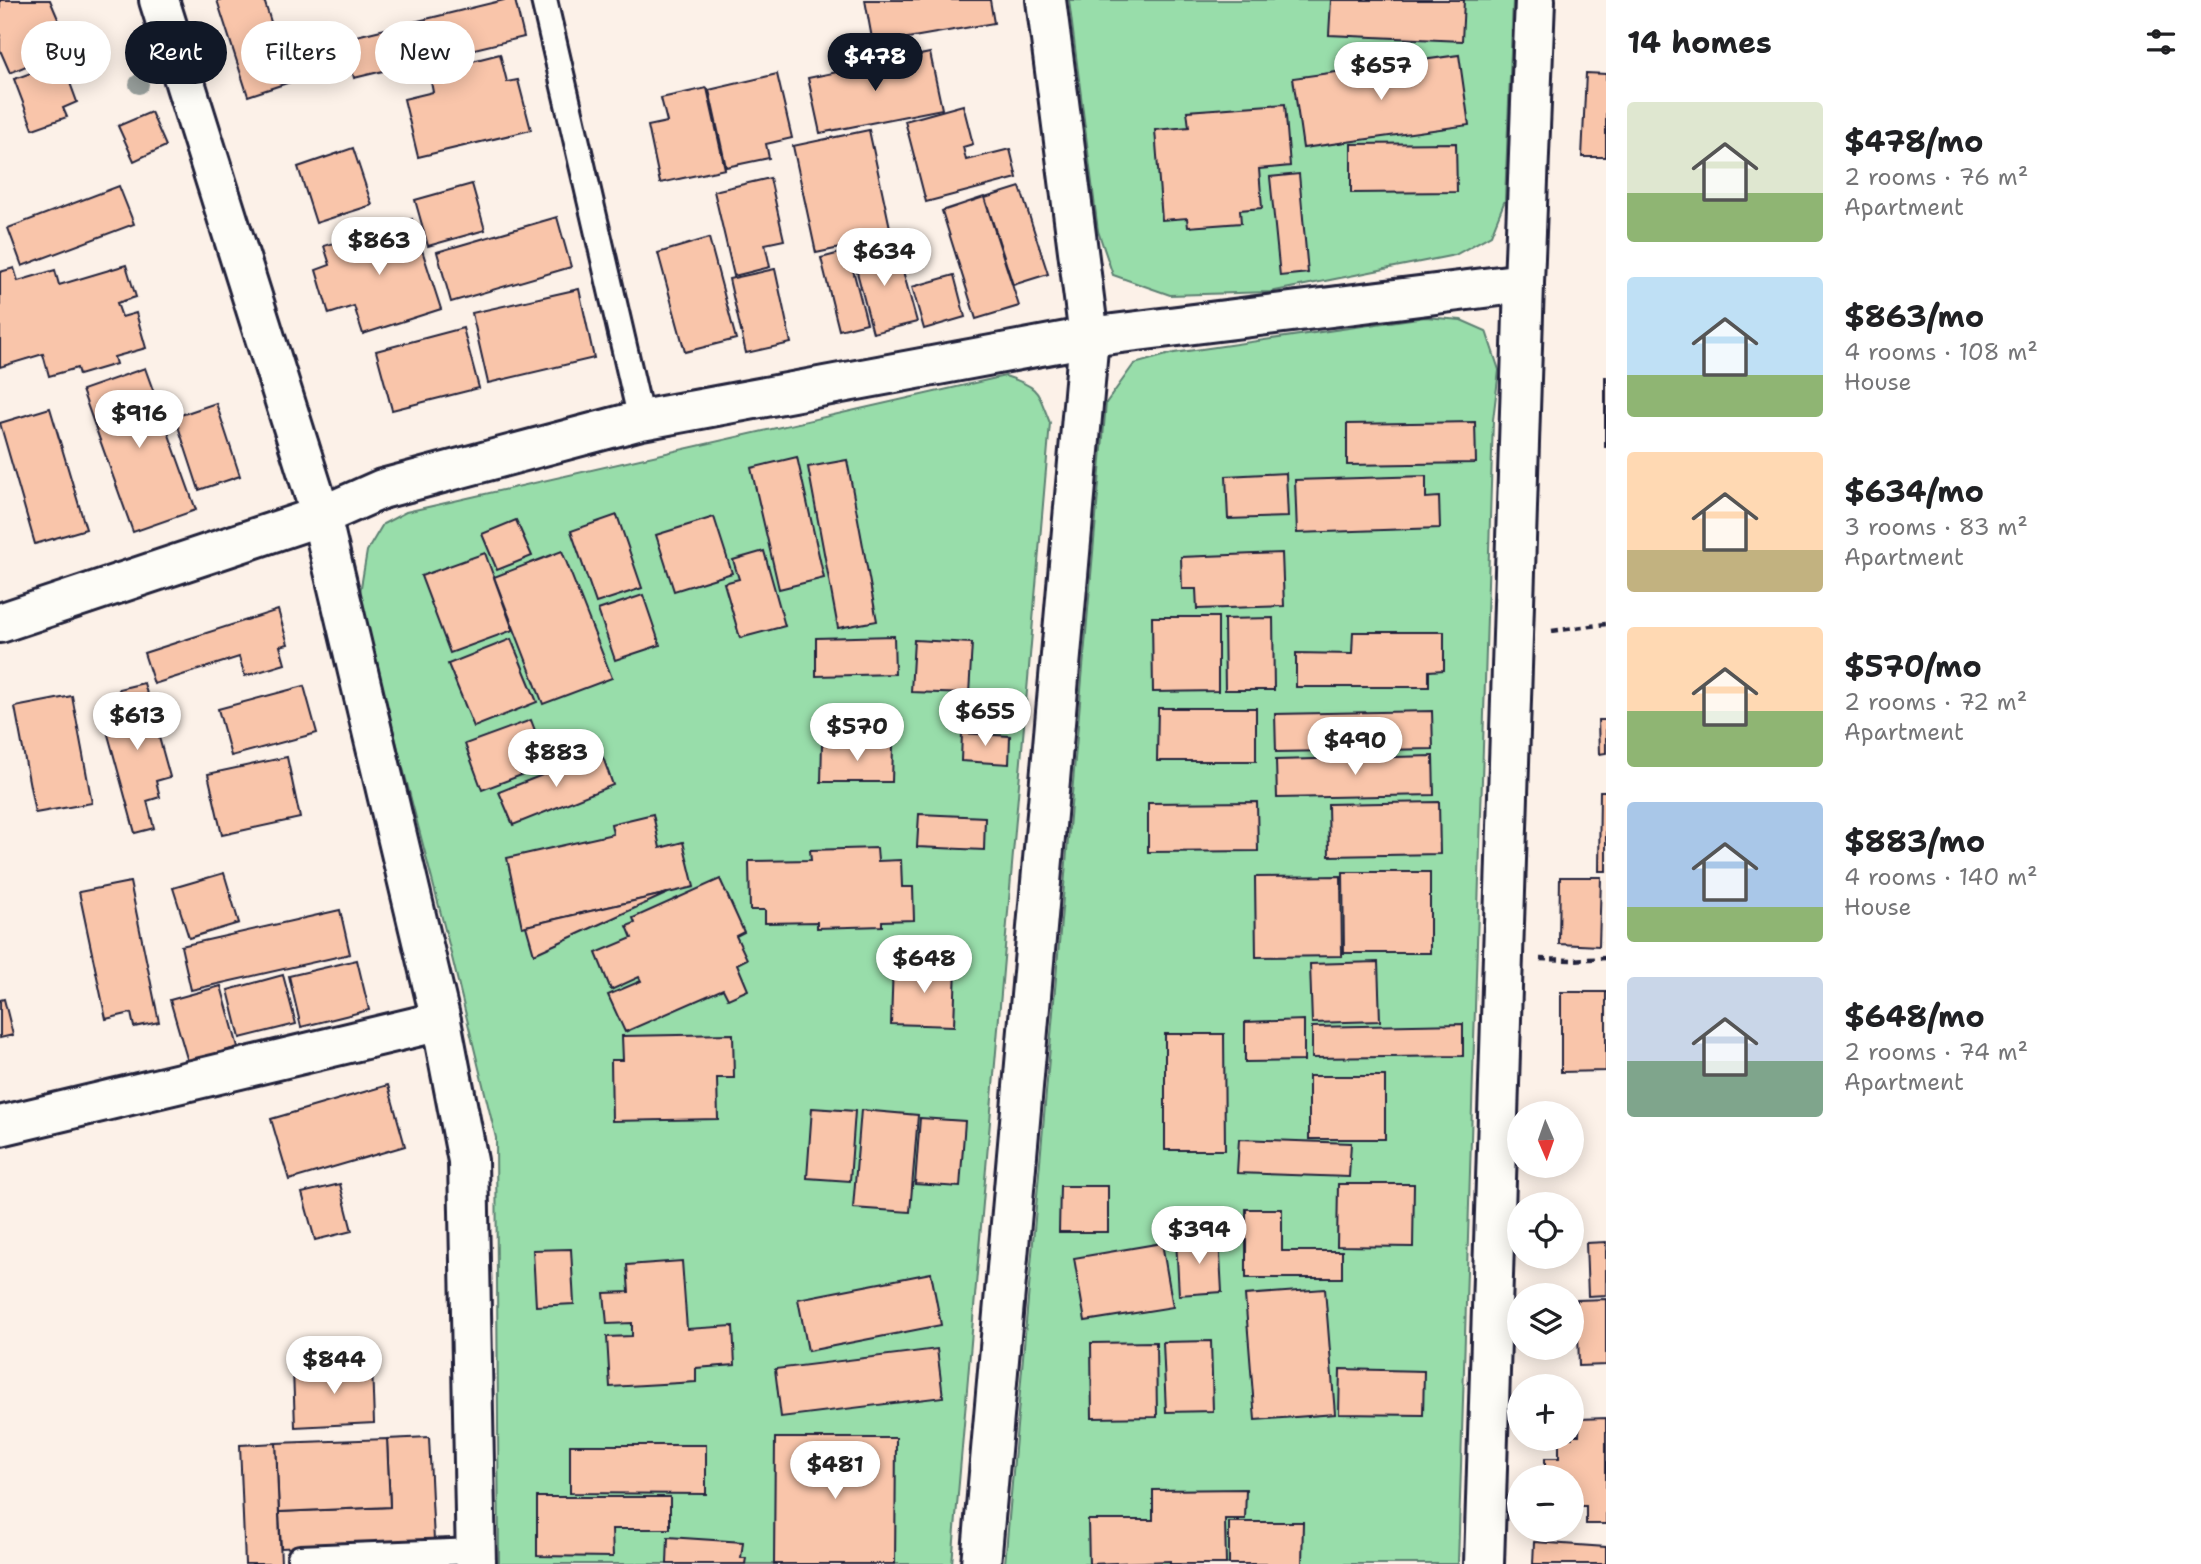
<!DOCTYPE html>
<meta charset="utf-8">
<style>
:root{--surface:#fff;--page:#f6f6f6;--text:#202124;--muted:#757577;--accent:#111827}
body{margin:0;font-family:"Shantell Sans",sans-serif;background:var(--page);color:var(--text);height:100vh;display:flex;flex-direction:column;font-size:26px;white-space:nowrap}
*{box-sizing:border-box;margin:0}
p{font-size:23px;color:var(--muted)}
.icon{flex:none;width:38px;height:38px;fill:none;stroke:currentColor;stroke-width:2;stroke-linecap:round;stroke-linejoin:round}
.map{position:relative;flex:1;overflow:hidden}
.sheet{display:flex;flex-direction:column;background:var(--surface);width:595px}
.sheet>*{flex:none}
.banner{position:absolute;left:21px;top:21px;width:665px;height:63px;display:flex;gap:14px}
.needle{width:46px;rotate:178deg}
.buttons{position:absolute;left:1507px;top:1101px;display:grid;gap:14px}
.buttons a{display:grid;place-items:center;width:77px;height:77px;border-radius:50%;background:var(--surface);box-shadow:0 4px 18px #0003;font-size:35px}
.price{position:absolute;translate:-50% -60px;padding:0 16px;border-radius:24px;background:#fff;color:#222;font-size:23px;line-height:46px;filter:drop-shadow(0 2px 4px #0008)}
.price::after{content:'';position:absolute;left:50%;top:42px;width:21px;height:16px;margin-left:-10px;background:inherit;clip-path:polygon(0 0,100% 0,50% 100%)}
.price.active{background:var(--accent);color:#fff}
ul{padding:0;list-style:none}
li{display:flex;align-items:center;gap:21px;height:175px;padding:0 21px}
li span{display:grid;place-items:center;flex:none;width:196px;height:140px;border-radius:7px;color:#555}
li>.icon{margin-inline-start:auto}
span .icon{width:84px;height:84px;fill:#fffc;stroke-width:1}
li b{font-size:30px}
h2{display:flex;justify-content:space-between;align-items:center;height:84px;padding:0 21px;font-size:30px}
.tag{padding:0 24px;border-radius:32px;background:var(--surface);box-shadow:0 4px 18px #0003;font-size:24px;line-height:63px}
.tag.active{background:var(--accent);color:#fff}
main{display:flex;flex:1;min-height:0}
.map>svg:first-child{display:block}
.green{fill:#98ddaa;stroke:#5d8072;stroke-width:2}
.building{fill:#f9c5aa;stroke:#22223b;stroke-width:2}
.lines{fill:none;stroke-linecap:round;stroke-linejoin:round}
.service-casing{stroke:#22223b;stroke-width:30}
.minor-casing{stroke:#22223b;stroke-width:44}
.path{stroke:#22223b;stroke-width:4.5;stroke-dasharray:7 5;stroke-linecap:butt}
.service{stroke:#fdfcf7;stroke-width:24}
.minor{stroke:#fdfcf7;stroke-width:38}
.tree{fill:#979e9b}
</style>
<main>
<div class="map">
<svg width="1606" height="1564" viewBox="0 0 1606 1564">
<rect width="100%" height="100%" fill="#fcf1e8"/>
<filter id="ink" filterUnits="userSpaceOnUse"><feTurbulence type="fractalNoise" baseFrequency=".0143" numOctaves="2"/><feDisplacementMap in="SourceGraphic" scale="14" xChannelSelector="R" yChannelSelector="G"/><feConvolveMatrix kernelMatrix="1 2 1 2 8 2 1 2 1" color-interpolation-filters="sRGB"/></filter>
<g filter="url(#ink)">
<g class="green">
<path d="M1069 0H1513L1505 200 1491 235 1455 255 1270 292 1170 295 1113 275 1098 231Z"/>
<path d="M1425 317 1461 320 1486 331 1499 370 1493 420 1458 1564H1005L1106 403 1134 364 1174 353Z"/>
<path d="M1005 376C1040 387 1037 391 1050 423L952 1564H499L496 1138 448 941 359 599 367 551 383 524 406 512Z"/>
</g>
<g class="building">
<path d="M0 0H50L70 47 10 73 0 50Z"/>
<path d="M217 0H264L290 82 248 96Z"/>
<path d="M504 0H515L524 37 354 78 344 39Z"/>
<path d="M865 0H990L994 23 873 44Z"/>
<path d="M1331 0H1464L1462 41 1329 35Z"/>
<path d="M930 53 942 109 820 133 808 78Z"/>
<path d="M500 54 507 82 518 80 531 130 418 157 404 99 433 92 429 72Z"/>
<path d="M1459 55 1469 125 1303 148 1293 78Z"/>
<path d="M50 66 54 76 66 72 77 102 63 108 67 117 33 129 14 79Z"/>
<path d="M1586 73 1606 74V157H1582Z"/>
<path d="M777 74 792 138 766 144 769 158 726 167 709 90Z"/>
<path d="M707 88 725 169 660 183 648 126 667 122 661 98Z"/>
<path d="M1285 104 1290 166 1259 169 1262 208 1240 210 1241 223 1188 227 1187 218 1162 220 1155 130 1189 127 1187 111Z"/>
<path d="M963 105 973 144 963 147 966 160 1010 149 1017 178 926 202 905 121Z"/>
<path d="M151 112 166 146 134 161 118 126Z"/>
<path d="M869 130 892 237 816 253 793 146Z"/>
<path d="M1456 143 1457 192 1351 193V144Z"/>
<path d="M353 148 372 205 316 223 298 167Z"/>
<path d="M1299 174 1308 273 1280 276 1270 177Z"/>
<path d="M770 178 784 240 765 244 770 267 734 276 714 191Z"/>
<path d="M472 184 485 230 428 246 415 200Z"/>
<path d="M119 186 134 224 22 266 8 228Z"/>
<path d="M1020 187 1048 274 1013 285 985 198Z"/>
<path d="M984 197 1019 306 976 319 942 211Z"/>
<path d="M557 217 571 267 451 302 437 252Z"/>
<path d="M412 219 441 309 363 334 354 306 329 314 316 270 330 265 324 246Z"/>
<path d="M709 238 736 339 685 352 658 253Z"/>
<path d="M895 242 917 322 873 333 852 253Z"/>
<path d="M848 251 867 323 839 330 821 258Z"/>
<path d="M126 265 136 297 117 303 122 317 136 313 146 348 114 357 116 364 79 375 77 368 49 376 43 354 0 367V272L14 268 18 281 55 270 59 285Z"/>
<path d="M775 269 791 343 746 353 729 279Z"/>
<path d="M954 275 965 317 924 329 912 287Z"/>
<path d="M579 289 594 358 488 383 472 313Z"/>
<path d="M463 328 479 388 392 410 376 351Z"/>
<path d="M145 368 196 510 133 532 82 390Z"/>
<rect x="1605" y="377" width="1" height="70"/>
<path d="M216 403 240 476 199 490 175 417Z"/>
<path d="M50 408 86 529 35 544 0 423Z"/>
<path d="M1475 422 1476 463 1347 465V424Z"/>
<path d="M797 457 824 578 779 589 751 468Z"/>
<path d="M847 460 877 621 838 628 808 467Z"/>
<path d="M1286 473 1288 517 1228 519 1226 476Z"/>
<path d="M1426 476V498L1439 497 1440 528 1297 533 1295 480Z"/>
<path d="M617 515 642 588 596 603 571 531Z"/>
<path d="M714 517 732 573 674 591 656 535Z"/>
<path d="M516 520 532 556 497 570 482 534Z"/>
<path d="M562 551 612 678 543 704 494 577Z"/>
<path d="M764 551 785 626 740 638 724 583 739 579 733 560Z"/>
<path d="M485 553 513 630 450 653 421 576Z"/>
<path d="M1282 553 1284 606 1197 609 1196 589H1182L1181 557Z"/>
<path d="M643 595 660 645 615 660 598 610Z"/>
<path d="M278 610 288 644 280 646 285 664 245 676 239 657 154 684 144 653Z"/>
<path d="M1152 617H1218V691L1153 692Z"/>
<path d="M1273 618 1274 690H1225L1224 619Z"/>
<path d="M1353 632H1444V670L1429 671V687H1296V653L1352 654Z"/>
<path d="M894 636 895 674 816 676V638Z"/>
<path d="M511 639 537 702 474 727 448 664Z"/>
<path d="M914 640 972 643 969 694 911 692Z"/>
<path d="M144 683 170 777 156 781 160 797 147 801 154 828 135 833 104 720 110 718 106 704 122 700 119 689Z"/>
<path d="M304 686 317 733 231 756 218 709Z"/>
<path d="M72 696 92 803 35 813 15 707Z"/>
<path d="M1158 708H1256V761H1157Z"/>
<path d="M1432 711 1433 749 1276 752 1275 714Z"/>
<path d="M531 720 548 765 482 790 465 744Z"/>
<path d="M1598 720H1606V753L1599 754Z"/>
<path d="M962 733 1010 736 1009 764 961 761Z"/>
<path d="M822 744 893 745 892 782H821Z"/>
<path d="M601 752 613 785 513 825 499 792Z"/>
<path d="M1433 756 1434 795 1277 798 1276 760Z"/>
<path d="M287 757 300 818 222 835 208 774Z"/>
<path d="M1600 791H1606V871H1599Z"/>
<path d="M1257 802 1258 851 1148 852V803Z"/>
<path d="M1439 802 1440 854 1329 856 1328 804Z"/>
<path d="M653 814 660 848 683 842 694 887 522 927 507 858 613 834 611 824Z"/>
<path d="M919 814 985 817 984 850 917 847Z"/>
<path d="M877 848 878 861 901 860 902 887H913L914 920 882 921V926L817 928V922L765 923V910H750L749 861 811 860 810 850Z"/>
<path d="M1343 872H1430V953H1344Z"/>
<path d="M224 873 239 923 189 938 173 888Z"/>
<path d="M1341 876 1342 956 1256 957 1255 877Z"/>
<path d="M1560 877H1601L1599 946 1559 944Z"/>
<path d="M720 879 744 932 736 936 747 959 737 964 748 990 728 999 723 989 625 1032 608 995 641 981 639 977 611 990 596 953 632 938 627 926 635 923 633 918Z"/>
<path d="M130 882 159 1022 134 1027 131 1013 106 1019 79 892Z"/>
<path d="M668 893 534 954 526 926Z"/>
<path d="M340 910 350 954 191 990 181 946Z"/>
<path d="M357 960 369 1010 301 1027 289 976Z"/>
<path d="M1378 962 1380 1021 1312 1023 1310 964Z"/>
<path d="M893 964 956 965 954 1026 891 1024Z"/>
<path d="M283 975 296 1024 240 1038 228 990Z"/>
<path d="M221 986 238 1047 188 1062 170 1000Z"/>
<path d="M1561 992H1606V1071L1561 1072Z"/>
<path d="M4 999 13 1035 0 1038V1000Z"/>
<path d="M1304 1020V1061L1245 1062V1022Z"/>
<path d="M1463 1024V1056L1312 1058V1027Z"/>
<path d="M733 1034 734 1078H717L718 1119 612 1121 611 1060H623L622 1036Z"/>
<path d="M1165 1034H1224L1225 1150H1165Z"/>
<rect x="1309" y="1076" width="76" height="63"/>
<path d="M388 1085 405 1146 289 1180 271 1119Z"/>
<path d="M812 1108 855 1111 850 1181 807 1178Z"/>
<path d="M861 1110 918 1115 910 1212 853 1208Z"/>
<path d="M920 1118 965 1121 960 1187 915 1184Z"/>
<path d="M1239 1139 1351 1143 1349 1177 1237 1173Z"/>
<path d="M340 1184 352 1231 315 1240 302 1193Z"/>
<path d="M1338 1184H1414L1413 1247 1337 1246Z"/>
<path d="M1060 1186H1108V1232H1059Z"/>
<path d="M1246 1209H1282V1251H1342V1278H1246Z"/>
<path d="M1219 1237 1222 1292 1179 1295 1176 1239Z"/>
<path d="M1606 1242V1295L1588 1296 1586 1243Z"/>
<path d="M1162 1243 1173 1307 1085 1321 1074 1258Z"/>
<path d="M571 1249 574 1304 536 1306 533 1250Z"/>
<path d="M682 1261 687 1329 733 1326 735 1365 696 1368V1382L610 1387 607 1337 632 1336V1323L607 1324 604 1293 629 1292 627 1265Z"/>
<path d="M931 1273 941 1325 808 1351 798 1299Z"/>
<path d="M1325 1289 1335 1414 1255 1420 1245 1295Z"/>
<path d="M1606 1299V1365L1579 1366 1577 1300Z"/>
<path d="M1211 1341 1213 1411 1166 1412 1163 1342Z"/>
<path d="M1156 1342 1157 1417 1092 1418 1091 1343Z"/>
<path d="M937 1349 943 1397 781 1417 775 1369Z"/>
<path d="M372 1365 374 1423 295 1427 293 1369Z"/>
<path d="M1340 1369 1424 1371 1423 1415 1339 1414Z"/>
<path d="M1606 1418V1524H1586V1506H1572V1477H1545V1458H1559V1438H1572V1435H1579L1580 1419Z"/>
<path d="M429 1437 434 1541 281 1548 279 1512 390 1507 387 1439Z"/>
<path d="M775 1438H896L895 1564H774Z"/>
<path d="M387 1439 390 1507 279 1512 276 1443Z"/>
<path d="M276 1443 281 1564H245L240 1445Z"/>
<path d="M570 1445H706V1494L570 1493Z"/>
<path d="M1246 1489 1245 1519H1225L1226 1564H1170V1561L1089 1564 1088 1520H1153V1490Z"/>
<path d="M537 1497H670V1529H612L613 1557 537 1556Z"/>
<path d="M1229 1522H1303L1302 1564H1229Z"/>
<path d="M668 1537 743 1542 741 1558H746L745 1564H667Z"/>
<path d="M1534 1542 1606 1547V1564H1533Z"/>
</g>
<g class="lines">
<g class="service-casing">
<g id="service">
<path d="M544 0 641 420"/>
<path d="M300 1558 476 1551"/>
</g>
</g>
<g class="minor-casing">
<g id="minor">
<path d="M159 0 321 516 441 1021 468 1161 476 1564"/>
<path d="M0 623 321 516 382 489 641 420 1089 337 1524 283"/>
<path d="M0 1126 441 1021"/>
<path d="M981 1564 1089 337 1046 0"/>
<path d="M1484 1564 1524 283 1535 0"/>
</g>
</g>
<g class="path">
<path d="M1552 631 1606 624"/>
<path d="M1540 959 1572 960 1606 958"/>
</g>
<use href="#service" class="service"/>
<use href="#minor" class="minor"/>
</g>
<circle class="tree" cx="139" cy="84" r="10"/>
</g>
</svg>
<div class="buttons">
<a><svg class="needle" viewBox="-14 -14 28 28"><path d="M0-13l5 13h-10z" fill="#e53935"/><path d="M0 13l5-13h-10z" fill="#757577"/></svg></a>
<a><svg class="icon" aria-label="locate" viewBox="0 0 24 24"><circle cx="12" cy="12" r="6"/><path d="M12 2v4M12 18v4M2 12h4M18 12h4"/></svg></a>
<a><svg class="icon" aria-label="layers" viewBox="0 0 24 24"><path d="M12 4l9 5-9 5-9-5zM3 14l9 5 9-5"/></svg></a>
<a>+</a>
<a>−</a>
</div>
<b class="price active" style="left:875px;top:93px">$478</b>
<b class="price" style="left:1381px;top:102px">$657</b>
<b class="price" style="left:379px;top:277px">$863</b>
<b class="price" style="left:884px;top:288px">$634</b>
<b class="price" style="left:139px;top:450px">$916</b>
<b class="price" style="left:985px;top:748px">$655</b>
<b class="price" style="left:137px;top:752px">$613</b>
<b class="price" style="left:857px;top:763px">$570</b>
<b class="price" style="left:1355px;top:777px">$490</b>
<b class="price" style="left:556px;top:789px">$883</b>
<b class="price" style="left:924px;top:995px">$648</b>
<b class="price" style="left:1199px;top:1266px">$394</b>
<b class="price" style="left:334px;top:1396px">$844</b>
<b class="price" style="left:835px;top:1501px">$481</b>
<div class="banner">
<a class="tag">Buy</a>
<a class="tag active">Rent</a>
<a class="tag">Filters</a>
<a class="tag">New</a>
</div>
</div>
<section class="sheet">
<h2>14 homes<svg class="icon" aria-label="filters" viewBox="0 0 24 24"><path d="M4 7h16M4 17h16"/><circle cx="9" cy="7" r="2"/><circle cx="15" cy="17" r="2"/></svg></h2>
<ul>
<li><span style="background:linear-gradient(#dfe7d0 65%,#8fb573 0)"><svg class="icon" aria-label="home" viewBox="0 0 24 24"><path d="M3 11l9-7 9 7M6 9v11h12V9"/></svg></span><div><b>$478/mo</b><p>2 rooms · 76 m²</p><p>Apartment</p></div></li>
<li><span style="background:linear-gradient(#bfe0f5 70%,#8fb573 0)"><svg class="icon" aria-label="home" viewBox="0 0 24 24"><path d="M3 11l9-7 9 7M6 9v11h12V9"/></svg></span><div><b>$863/mo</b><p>4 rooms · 108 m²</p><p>House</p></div></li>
<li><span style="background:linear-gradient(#ffd9b3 70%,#c2b280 0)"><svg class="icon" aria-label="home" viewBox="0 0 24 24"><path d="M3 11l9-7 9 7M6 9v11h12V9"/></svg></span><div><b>$634/mo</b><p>3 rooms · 83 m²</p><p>Apartment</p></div></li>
<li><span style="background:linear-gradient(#ffd9b3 60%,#8fb573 0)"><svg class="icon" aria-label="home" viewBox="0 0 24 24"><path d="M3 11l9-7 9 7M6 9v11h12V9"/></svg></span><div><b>$570/mo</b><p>2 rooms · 72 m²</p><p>Apartment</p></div></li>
<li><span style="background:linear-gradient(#a9c7e8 75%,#8fb573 0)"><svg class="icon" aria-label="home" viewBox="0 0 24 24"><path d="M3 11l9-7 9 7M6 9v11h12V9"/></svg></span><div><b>$883/mo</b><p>4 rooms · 140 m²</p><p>House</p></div></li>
<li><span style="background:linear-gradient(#c9d6e8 60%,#7fa58c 0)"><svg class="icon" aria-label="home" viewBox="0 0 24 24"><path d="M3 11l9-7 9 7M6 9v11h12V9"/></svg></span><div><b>$648/mo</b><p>2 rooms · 74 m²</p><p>Apartment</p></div></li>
</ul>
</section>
</main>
